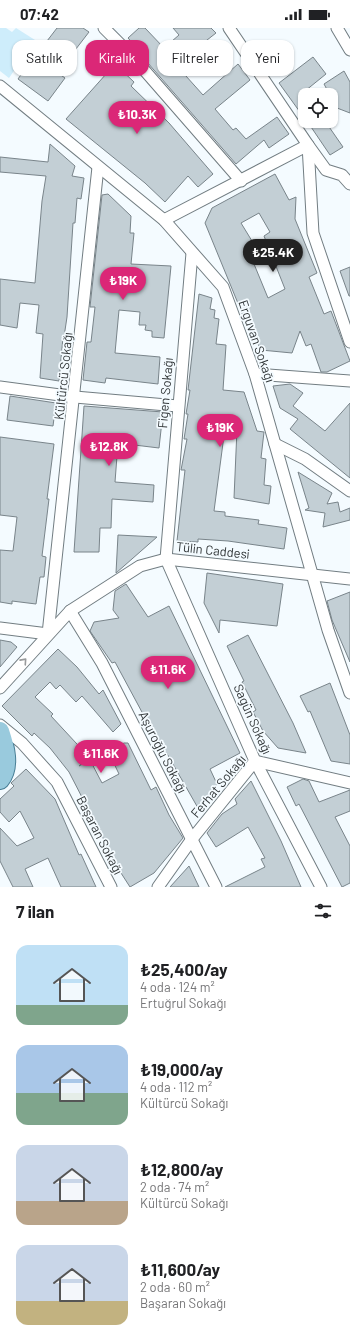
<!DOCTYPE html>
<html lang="tr">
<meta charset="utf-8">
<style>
:root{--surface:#fff;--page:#f2f2f2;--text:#202124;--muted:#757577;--accent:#db2777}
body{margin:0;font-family:Barlow,sans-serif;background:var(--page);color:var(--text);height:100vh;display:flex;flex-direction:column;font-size:15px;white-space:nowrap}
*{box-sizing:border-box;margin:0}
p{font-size:13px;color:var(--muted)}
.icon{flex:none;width:22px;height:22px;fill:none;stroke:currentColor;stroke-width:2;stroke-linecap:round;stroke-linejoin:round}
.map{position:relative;height:859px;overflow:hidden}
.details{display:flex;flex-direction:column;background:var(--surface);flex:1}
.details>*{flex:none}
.guide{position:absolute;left:12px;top:12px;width:326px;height:36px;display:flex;gap:8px}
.buttons{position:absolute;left:298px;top:60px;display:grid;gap:8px}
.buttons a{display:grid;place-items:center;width:40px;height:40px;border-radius:8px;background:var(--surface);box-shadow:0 1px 3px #0004;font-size:20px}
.price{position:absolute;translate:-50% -34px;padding:0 9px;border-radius:14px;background:var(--accent);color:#fff;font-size:13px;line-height:26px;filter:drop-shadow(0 1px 2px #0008)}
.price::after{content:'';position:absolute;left:50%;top:24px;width:12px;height:9px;margin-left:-6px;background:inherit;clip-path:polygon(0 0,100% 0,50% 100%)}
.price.selected{background:#222;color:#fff}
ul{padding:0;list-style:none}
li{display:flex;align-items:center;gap:12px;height:100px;padding:0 16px}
li span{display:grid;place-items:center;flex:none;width:112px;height:80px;border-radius:12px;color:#555}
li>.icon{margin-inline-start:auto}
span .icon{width:48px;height:48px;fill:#fffc;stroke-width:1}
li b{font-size:17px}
h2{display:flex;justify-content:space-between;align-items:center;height:48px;padding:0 16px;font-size:17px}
.tag{padding:0 14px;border-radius:12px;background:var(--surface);box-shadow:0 1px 3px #0004;font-size:14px;line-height:36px}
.tag.selected{background:var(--accent);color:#fff}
.status{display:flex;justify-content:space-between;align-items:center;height:28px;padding:0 20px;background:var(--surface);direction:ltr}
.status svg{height:11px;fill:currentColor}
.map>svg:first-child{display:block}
.green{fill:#ceedfb}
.building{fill:#c3cfd5;stroke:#79848a;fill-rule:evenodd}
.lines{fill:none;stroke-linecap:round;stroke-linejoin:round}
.street-casing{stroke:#727d82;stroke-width:13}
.primary-casing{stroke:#487e95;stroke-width:20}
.street{stroke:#fff;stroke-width:11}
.primary{stroke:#99cadd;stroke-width:18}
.oneway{stroke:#989a9b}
.labels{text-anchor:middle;stroke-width:3.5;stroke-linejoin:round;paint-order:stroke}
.street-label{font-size:13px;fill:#303537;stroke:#f4fbff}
</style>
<div class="status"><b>07:42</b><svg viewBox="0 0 49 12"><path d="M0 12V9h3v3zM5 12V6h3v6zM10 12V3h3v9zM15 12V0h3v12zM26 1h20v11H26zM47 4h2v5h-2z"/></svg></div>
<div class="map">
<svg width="350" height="859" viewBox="0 0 350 859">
<rect width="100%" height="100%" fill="#f4fbff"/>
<path class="green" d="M0 0H6L12 4 16 0 35 12 9 50 0 43Z"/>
<g class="building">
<path d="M57 0H83L89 4 69 30 47 13Z"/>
<path d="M139 0H145L164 20 179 7 173 0H211L216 5 179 34 180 35 177 38 203 67 238 36 250 52 215 81 233 102 236 100 246 111 277 89 289 106 269 120 264 112 236 136 147 34 149 33 128 10Z"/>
<path d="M34 28 65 50 48 73 18 51Z"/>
<path d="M313 29 326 46 305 63V91L279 55Z"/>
<path d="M115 36 134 54 131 58 169 95 213 146 198 159 188 148 165 174 145 155 66 91Z"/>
<path d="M344 43 350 54V85L337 80 324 56Z"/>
<path d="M307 93H325L343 119 330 127Z"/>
<path d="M50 116 75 138 72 148 84 150 81 171 77 170 75 195H73L67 289 64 309H63L59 353 40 350 43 306 36 305 39 277 20 275 17 300 0 297V251L35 255 42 173 46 148 0 144V129L48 134Z"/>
<path d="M275 146 289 172 296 169 295 191 317 245 309 249 324 286 331 283 350 333 327 344H321L311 316 306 318 300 303 292 325 261 322 253 306 251 307 205 195 212 180ZM259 185 270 204 264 208 285 261 268 270 247 219 252 213 241 195Z"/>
<path d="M108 166 131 188 130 205H134L131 236 171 238 164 310 152 309V303L145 302 146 297H139L140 284 119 282 115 325 160 329 158 356 106 350 105 355 83 352 87 314H91L95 279H90L102 167Z"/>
<path d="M350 239V268H349L340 243Z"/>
<path d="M199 266 212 270 210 281 215 282 214 290 219 291 216 316 226 317 223 362 244 364 257 403 264 404 261 430 266 431 264 457 271 458 269 476 234 470 237 401 225 400 214 483 225 484V488L259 492 258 496 287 500 284 521 228 513 198 511V514L177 513 185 442H181L187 411H184L188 386H186L190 362H188Z"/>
<path d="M290 356 303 365 293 378 325 403 350 375V450L290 401 298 391 280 380 273 358Z"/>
<path d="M10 368 56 375 53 398 7 392Z"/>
<path d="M84 378 163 384 159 420 118 415 115 454 154 457 153 474 112 471 111 500H100L99 524H74Z"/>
<path d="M0 409 54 416 47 471H49L42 528 46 529 44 549H40L36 576 12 573V576L0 574V522L13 523 17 489 0 487Z"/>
<path d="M298 444 332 465 327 476 338 474 340 484 350 480V492L323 499 325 485 305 482 309 480Z"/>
<path d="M118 507 157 509 116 545Z"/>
<path d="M207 545 283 556 277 598 220 592 219 605 204 575Z"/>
<path d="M126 556 148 589 169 578 240 725 210 741 217 756 198 780 166 724 164 725 115 634 112 635 90 603 94 594 119 590 113 582 115 563Z"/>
<path d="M350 564V634L332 592 327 573Z"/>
<path d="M248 607 293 695 306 725 278 720 263 703 253 684 256 682 242 654 244 653 227 618Z"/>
<path d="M0 612 11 614 17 619 0 639Z"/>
<path d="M58 621 77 639 99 666 103 662 121 696 113 704 82 668 76 674 60 657 56 661 50 654 35 669 53 686 51 688 89 729 79 738 90 732 102 755 119 746 108 723 124 715H128L151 762 156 759 169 787 183 810 154 845 130 859 121 845 69 744 50 720 34 705 32 708 2 678Z"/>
<path d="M330 655 350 707V736L331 733 310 683 308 684 300 668Z"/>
<path d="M26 741 55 771 79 827 81 826 96 859H61L48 830 25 841 33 859H13L0 833V800L17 818 34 810 20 783 9 794 0 784V771L14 758 11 755Z"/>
<path d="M303 751 309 753 319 774 350 762V783L335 789 350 818V855L342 859 299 776 296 778 287 759Z"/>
<path d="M251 753 281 813 301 859H225L265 839 261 831 265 830 248 799 216 819 207 805 222 786 237 776 235 771Z"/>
<path d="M189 838 199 859H170Z"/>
</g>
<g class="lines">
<g class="street-casing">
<g id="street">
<path d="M104 0 132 28 241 153"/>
<path d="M229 0 308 117 313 205 350 314"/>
<path d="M337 0 350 22"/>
<path d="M0 58 164 192 223 259 255 346 328 602 350 665"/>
<path d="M164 192 308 117 326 142 342 147 350 156"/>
<path d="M192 225 166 531 255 733 321 859"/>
<path d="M255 346 350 353"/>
<path d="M0 359 75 369 178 378"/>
<path d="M275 416 305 431 350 463"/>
<path d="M70 583 102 635 216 859"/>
<path d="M0 600 48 606"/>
<path d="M48 606 98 139"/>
<path d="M0 660 70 583 140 538 166 531 350 551"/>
<path d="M0 697 22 715 57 754 111 859"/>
<path d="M158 859 192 811 255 733 350 755"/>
</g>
</g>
<g class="primary-casing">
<path id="primary" d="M0 703C5 718 11 739 0 752"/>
</g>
<use href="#street" class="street"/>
<use href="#primary" class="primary"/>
</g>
<defs><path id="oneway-chevron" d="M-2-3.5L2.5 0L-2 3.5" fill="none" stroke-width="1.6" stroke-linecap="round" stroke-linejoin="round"/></defs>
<use class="oneway" href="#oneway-chevron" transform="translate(24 633) rotate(-48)"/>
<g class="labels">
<g class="street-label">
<text transform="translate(257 313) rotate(71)" y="5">Erguvan Sokağı</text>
<text transform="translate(63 348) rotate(-84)" y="5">Kültürcü Sokağı</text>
<text transform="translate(165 365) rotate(-85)" y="5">Figen Sokağı</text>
<text transform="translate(213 522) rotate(6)" y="5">Tülin Caddesi</text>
<text transform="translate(253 691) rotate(66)" y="5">Sagün Sokağı</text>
<text transform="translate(163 724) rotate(63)" y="5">Aşuroğlu Sokağı</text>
<text transform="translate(218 758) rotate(-50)" y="5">Ferhat Sokağı</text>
<text transform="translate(100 807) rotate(63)" y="5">Başaran Sokağı</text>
</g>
</g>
</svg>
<div class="buttons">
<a><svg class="icon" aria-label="locate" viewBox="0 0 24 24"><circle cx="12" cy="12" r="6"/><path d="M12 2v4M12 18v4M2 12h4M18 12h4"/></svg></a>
</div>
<b class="price" style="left:137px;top:107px">₺10.3K</b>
<b class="price selected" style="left:273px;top:245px">₺25.4K</b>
<b class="price" style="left:123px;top:273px">₺19K</b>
<b class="price" style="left:220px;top:420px">₺19K</b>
<b class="price" style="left:109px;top:439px">₺12.8K</b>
<b class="price" style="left:168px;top:662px">₺11.6K</b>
<b class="price" style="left:101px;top:746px">₺11.6K</b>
<div class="guide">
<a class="tag">Satılık</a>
<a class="tag selected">Kiralık</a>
<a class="tag">Filtreler</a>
<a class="tag">Yeni</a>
</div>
</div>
<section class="details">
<h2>7 ilan<svg class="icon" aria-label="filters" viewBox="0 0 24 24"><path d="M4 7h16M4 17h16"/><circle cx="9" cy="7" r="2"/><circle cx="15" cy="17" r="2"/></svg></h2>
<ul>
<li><span style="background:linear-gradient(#bfe0f5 75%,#7fa58c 0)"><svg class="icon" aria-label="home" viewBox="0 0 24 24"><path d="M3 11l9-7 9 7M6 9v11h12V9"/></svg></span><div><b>₺25,400/ay</b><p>4 oda · 124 m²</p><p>Ertuğrul Sokağı</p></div></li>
<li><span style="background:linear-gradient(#a9c7e8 60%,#7fa58c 0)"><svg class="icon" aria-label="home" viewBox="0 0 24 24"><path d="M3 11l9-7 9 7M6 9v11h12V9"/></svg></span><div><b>₺19,000/ay</b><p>4 oda · 112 m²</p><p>Kültürcü Sokağı</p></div></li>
<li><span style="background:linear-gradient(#c9d6e8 70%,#b9a48a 0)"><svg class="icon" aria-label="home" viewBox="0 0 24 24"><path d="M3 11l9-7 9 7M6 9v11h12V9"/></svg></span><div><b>₺12,800/ay</b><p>2 oda · 74 m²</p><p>Kültürcü Sokağı</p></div></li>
<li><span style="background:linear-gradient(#c9d6e8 70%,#c2b280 0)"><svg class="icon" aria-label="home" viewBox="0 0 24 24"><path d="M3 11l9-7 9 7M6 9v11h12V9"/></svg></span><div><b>₺11,600/ay</b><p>2 oda · 60 m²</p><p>Başaran Sokağı</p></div></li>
</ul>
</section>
